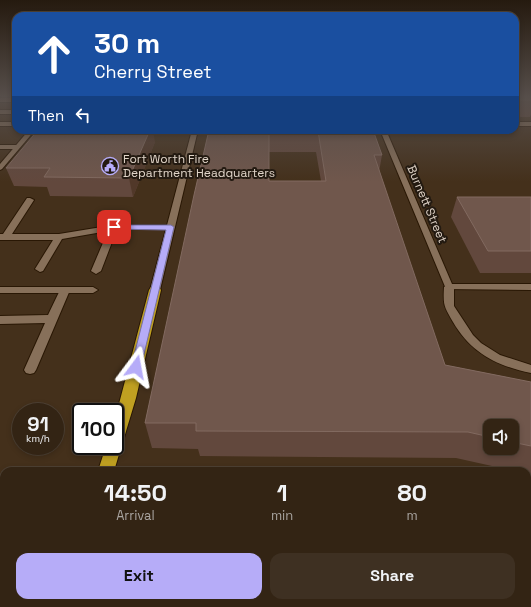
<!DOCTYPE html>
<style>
body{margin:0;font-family:"Space Grotesk",sans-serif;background:#3e3022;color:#f1f3f6;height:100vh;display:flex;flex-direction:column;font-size:15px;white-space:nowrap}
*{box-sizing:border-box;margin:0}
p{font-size:13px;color:#a9a4a0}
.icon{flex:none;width:22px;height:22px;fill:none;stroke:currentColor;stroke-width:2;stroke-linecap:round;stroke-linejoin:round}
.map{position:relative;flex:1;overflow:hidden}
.panel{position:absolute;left:0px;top:467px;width:531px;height:140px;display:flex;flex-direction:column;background:#332414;border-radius:12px 12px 0 0;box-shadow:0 2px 6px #0003,0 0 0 1px #4e4134}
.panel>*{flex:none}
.top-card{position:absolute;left:12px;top:12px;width:507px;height:122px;border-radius:12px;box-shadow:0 2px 6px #0003,0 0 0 1px #4e4134;background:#1a4fa0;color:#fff;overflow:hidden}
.fabs{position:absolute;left:483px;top:419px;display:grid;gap:8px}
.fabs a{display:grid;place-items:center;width:36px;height:36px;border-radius:8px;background:#332414;box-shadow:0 2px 6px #0003,0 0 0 1px #4e4134;font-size:20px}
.speed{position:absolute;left:12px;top:403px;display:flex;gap:8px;font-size:20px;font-weight:700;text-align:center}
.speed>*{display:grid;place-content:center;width:52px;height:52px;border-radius:50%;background:#332414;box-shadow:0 2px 6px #0003,0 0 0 1px #4e4134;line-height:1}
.speed small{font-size:10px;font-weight:400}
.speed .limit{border:2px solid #111;border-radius:6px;background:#fff;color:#111}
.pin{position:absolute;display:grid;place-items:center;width:34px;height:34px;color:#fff;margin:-17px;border-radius:8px;box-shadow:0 2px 6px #0006}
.me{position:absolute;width:44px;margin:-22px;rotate:13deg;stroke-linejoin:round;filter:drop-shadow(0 0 3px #0008)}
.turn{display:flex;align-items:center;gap:14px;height:84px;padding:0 16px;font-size:18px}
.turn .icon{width:52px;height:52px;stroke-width:2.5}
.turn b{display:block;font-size:28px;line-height:34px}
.then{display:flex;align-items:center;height:38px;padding:0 16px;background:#0003;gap:8px;font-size:15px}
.eta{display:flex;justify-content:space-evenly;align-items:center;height:68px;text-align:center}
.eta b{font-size:24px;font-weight:700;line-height:28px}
.cta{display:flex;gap:8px;margin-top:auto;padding:8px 16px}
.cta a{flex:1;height:46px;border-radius:12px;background:#b6acf8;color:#111;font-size:16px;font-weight:700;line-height:46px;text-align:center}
.cta a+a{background:#3e3022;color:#f1f3f6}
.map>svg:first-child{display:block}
.green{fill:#735054}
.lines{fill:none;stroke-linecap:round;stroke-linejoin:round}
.service-casing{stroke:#291704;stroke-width:2}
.minor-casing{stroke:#291704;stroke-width:2}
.tertiary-casing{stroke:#291704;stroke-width:2}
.secondary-casing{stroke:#291704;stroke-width:2}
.motorway-casing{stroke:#291704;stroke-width:2}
.service{fill:#87705a;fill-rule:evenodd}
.minor{fill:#87705a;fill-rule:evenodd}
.tertiary{fill:#87705a;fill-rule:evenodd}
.secondary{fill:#87705a;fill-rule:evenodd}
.motorway{fill:#c0a021;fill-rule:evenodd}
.wall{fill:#62483d;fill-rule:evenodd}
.shaded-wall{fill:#513829}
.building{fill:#70574c;stroke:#826a60;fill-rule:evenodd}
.route{fill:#b6acf8;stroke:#7670a1}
.labels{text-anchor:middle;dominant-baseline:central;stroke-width:4;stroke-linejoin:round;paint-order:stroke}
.far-poi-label{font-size:12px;fill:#e0d4c8;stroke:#231a11;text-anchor:start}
.far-street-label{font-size:12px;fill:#e0d4c8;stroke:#231a11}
</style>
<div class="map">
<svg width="531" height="607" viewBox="0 0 531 607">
<rect width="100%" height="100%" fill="#44301b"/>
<polygon class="green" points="527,552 531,553 531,607 0,607 0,580 4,579 4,603 527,603"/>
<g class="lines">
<g class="service-casing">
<g id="service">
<rect x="0" y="98" width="16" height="4"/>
<rect x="0" y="110" width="16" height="4"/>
<polygon points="0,145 17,145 20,147 17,149 0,149"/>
<polygon points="27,198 30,198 34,200 12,234 59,234 114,225 171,225 175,227 171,229 117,229 101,271 96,274 91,271 108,231 62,239 43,271 40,272 35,269 53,240 0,240 0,234 3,234"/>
<path d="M449 284 454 287V306L473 335 481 343 500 355 531 365V373C497 366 471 353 453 322 444 306 443 306 444 287Z"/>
<polygon points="65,287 70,290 36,370 34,373 30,374 26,373 24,370 45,323 0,324 0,316 48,315 60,290"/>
</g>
</g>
<g class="minor-casing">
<g id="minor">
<polygon points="380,130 386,130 452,284 531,284 531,290 446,289"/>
<polygon points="0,287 93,287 98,290 93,293 0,293"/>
</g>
</g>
<g class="tertiary-casing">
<g id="tertiary">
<rect x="0" y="122" width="16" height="4"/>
<rect x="515" y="122" width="16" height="4"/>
<polygon points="29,130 35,130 2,169 0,170 0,164"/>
<polygon points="192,130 198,130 160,290 155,293 150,290"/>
</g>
</g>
<g class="secondary-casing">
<g id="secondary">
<polygon points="527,524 531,525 531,541 527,540"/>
<polygon points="4,541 4,557 0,558 0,542"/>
</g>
</g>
<g class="motorway-casing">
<g id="motorway">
<polygon points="155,286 159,287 161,290 136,398 114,471 98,471 106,446 115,446 115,419 149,290 151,287"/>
<polygon points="48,603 68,603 66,607 46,607"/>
</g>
</g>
<use href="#service" class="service"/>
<use href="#minor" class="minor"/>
<use href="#tertiary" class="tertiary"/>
<use href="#secondary" class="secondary"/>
<use href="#motorway" class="motorway"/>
</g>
<g class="wall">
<polygon points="515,97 531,97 531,115 530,117 515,117"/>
<path d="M209 130H373L382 155 379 172 445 365 531 382V475L527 474V471H515L456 458 200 456 198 449 152 448 145 423ZM269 152H316L321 181H269ZM490 426H512V448H490Z"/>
<polygon points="155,142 133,197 50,196 47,187 14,186 6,168"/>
<polygon points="457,197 531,197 531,273 480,273 451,217"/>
</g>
<polygon class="shaded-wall" points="150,130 153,130 155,142 133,197 129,178"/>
<g class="building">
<rect x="515" y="97" width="16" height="3"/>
<polygon points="38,130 150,130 129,178 44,177 50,168 6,168"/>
<path d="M209 130H373L382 155H374L445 365 531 382V446L512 442V426H490V437L468 432 196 431V423H145L194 195ZM269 131H318L326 181H269Z"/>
<polygon points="457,197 531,197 531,251 488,251"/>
</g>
<linearGradient id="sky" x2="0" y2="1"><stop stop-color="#251a0f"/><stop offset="0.53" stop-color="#564e4a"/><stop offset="1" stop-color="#564e4a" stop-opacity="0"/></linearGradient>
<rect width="531" height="182" fill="url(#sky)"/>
<polygon class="route" points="114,225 171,225 174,227 141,367 140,370 133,370 131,367 166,230 111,229 111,226"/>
<defs>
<g id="civic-ring" transform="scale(0.9)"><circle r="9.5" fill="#231a11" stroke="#b6acf8" stroke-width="1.5"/><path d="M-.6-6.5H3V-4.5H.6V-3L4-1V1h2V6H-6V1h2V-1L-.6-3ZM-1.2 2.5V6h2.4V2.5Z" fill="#b6acf8"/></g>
</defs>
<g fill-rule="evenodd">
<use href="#civic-ring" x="110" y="166"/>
</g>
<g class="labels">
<g class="far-poi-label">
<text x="123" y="159">Fort Worth Fire<tspan x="123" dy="14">Department Headquarters</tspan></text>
</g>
<g class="far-street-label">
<text transform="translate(427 204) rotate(67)">Burnett Street</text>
</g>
</g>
</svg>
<div class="fabs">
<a><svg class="icon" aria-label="sound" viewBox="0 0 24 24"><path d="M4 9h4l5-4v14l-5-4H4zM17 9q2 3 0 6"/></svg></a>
</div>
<div class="speed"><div>91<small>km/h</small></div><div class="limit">100</div></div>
<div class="pin" style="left:114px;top:227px;background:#d93025"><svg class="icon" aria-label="arrive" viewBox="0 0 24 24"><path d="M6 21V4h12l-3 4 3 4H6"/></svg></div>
<svg class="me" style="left:136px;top:367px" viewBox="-20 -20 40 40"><path d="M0-17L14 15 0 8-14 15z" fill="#b6acf8" stroke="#fff" stroke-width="4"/></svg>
<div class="top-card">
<div class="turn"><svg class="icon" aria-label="ahead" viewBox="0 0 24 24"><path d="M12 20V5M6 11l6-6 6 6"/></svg><div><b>30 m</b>Cherry Street</div></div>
<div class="then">Then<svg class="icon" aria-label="left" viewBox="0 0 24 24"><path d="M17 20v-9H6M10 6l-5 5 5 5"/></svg></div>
</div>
<section class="panel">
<div class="eta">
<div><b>14:50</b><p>Arrival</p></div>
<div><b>1</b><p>min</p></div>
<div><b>80</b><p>m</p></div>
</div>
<div class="cta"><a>Exit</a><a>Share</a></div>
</section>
</div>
